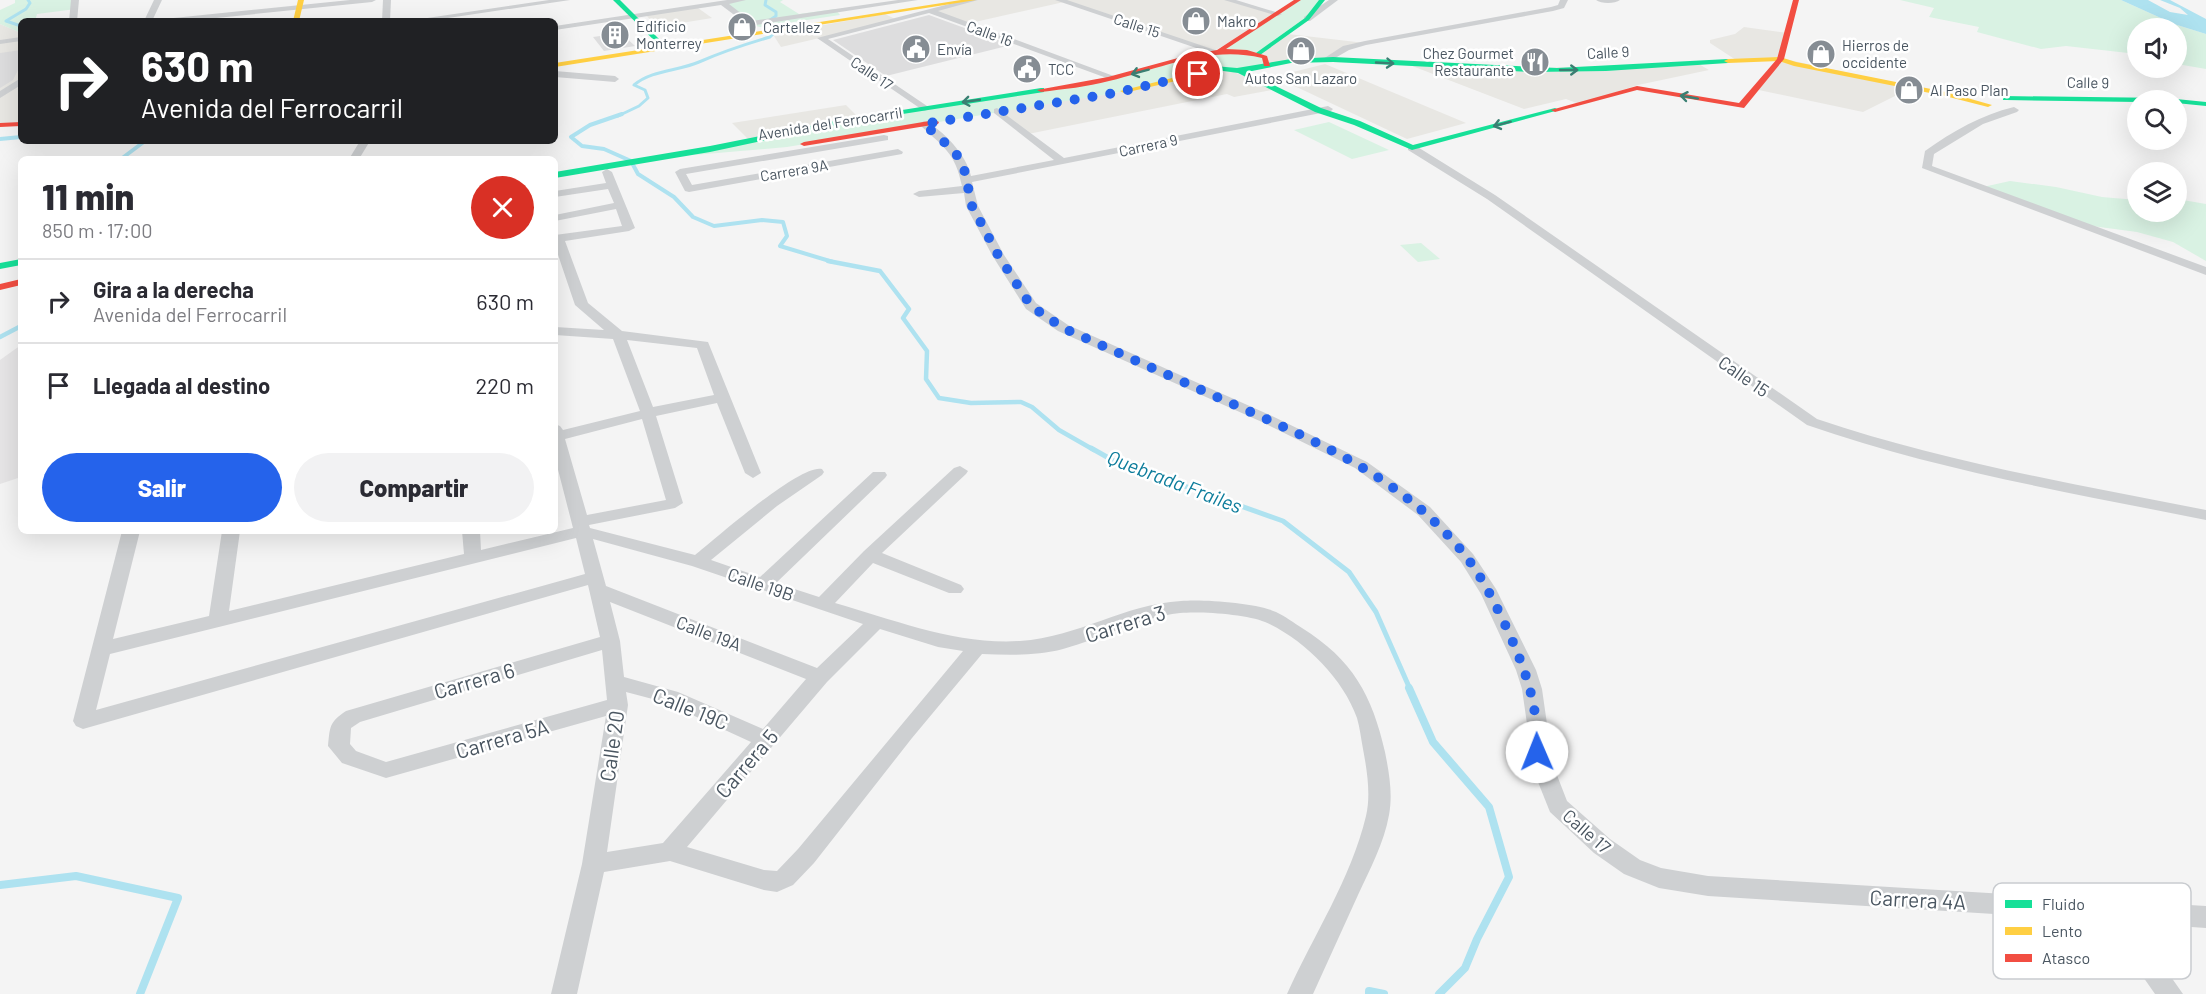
<!DOCTYPE html>
<html lang="es">
<meta charset="utf-8">
<style>
body{margin:0;font-family:Barlow,sans-serif;background:#f2f2f3;color:#2b2b33;height:100vh;display:flex;flex-direction:column;font-size:22px;white-space:nowrap}
*{box-sizing:border-box;margin:0}
p{font-size:20px;color:#7c7c81}
.icon{flex:none;width:33px;height:33px;fill:none;stroke:currentColor;stroke-width:2;stroke-linecap:round;stroke-linejoin:round}
.map{position:relative;flex:1;overflow:hidden}
.sheet{position:absolute;left:18px;top:156px;width:540px;height:378px;display:flex;flex-direction:column;background:#fff;border-radius:9px;box-shadow:0 6px 24px #0002}
.sheet>*{flex:none}
.top-card{position:absolute;left:18px;top:18px;width:540px;height:126px;border-radius:9px;box-shadow:0 6px 24px #0002;background:#202124;color:#fff;overflow:hidden}
.tools{position:absolute;left:2127px;top:18px;display:grid;gap:12px}
.tools a{display:grid;place-items:center;width:60px;height:60px;border-radius:50%;background:#fff;box-shadow:0 6px 24px #0002;font-size:30px}
.pin{position:absolute;display:grid;place-items:center;width:51px;height:51px;color:#fff;margin:-26px;border:3px solid #fff;border-radius:50%;box-shadow:0 2px 6px #0007}
.me{position:absolute;width:66px;margin:-33px;rotate:359deg;stroke-linejoin:round;filter:drop-shadow(0 0 4px #0008)}
.turn{display:flex;align-items:center;gap:21px;height:126px;padding:0 24px;font-size:27px}
.turn .icon{width:78px;height:78px;stroke-width:2.5}
.turn b{display:block;font-size:42px;line-height:51px}
.round{display:grid;place-items:center;flex:none;width:63px;height:63px;border-radius:32px;background:#f2f2f3}
.head{display:flex;align-items:center;justify-content:space-between;height:102px;padding:0 24px}
h1{font-size:36px;font-weight:800;line-height:45px}
.cta{display:flex;gap:12px;margin-top:auto;padding:12px 24px}
.cta a{flex:1;height:69px;border-radius:36px;background:#2563eb;color:#fff;font-size:24px;font-weight:800;line-height:69px;text-align:center}
.cta a+a{background:#f2f2f3;color:#2b2b33}
ul{padding:0;list-style:none}
li{display:flex;align-items:center;gap:18px;height:84px;padding:0 24px;border-top:2px solid #e1e1e2}
li div{flex:1}
li b{display:block;font-size:22px}
li em{font-style:normal}
.map>svg:first-child{display:block}
.commercial{fill:#e8e7e3}
.education{fill:#e6e5e6}
.green{fill:#d9f2e3}
.water{fill:#aee2f0}
.lines{fill:none;stroke-linecap:round;stroke-linejoin:round}
.stream-far4{stroke:#aee2f0;stroke-width:3}
.stream-far3{stroke:#aee2f0;stroke-width:4}
.stream-far2{stroke:#aee2f0;stroke-width:4.5}
.stream-far1{stroke:#aee2f0;stroke-width:5}
.stream{stroke:#aee2f0;stroke-width:8}
.building{fill:#ddddde}
.street{fill:#ced0d2;fill-rule:evenodd}
.fast{fill:#16e098;fill-rule:evenodd}
.slow{fill:#ffcf43;fill-rule:evenodd}
.jam{fill:#f24e42;fill-rule:evenodd}
.oneway{stroke:#3a7f72}
.route{stroke:#2563eb;stroke-width:10;stroke-dasharray:0 18}
.labels{text-anchor:middle;dominant-baseline:central;stroke-width:5;stroke-linejoin:round;paint-order:stroke}
.far-poi-label{font-size:15px;fill:#4a5661;stroke:#fff;text-anchor:start}
.far-street-label{font-size:15px;fill:#4a5661;stroke:#fff}
.street-label{font-size:18px;fill:#4a5661;stroke:#fff}
.water-label{font-size:20px;font-style:italic;fill:#0c7c9b;stroke:#fff}
.near-street-label{font-size:21px;fill:#4a5661;stroke:#fff}
.key{fill:#fff;stroke:#c9ccd0;stroke-width:1.5}
.key-label{font-size:16px;fill:#4a5661}
</style>
<div class="map">
<svg width="2206" height="994" viewBox="0 0 2206 994">
<rect width="100%" height="100%" fill="#f4f4f4"/>
<g class="commercial">
<polygon points="974,0 1228,0 1278,14 1214,51 1064,2 966,24 932,12"/>
<polygon points="698,8 712,18 657,27 646,15"/>
<polygon points="885,14 897,20 781,47 774,36 779,33"/>
<polygon points="0,24 21,33 21,124 0,125"/>
<polygon points="1744,27 1788,33 1780,58 1913,87 1863,112 1754,89 1779,59 1736,60 1710,43 1710,40 1735,34"/>
<polygon points="1288,34 1365,43 1327,59 1267,64 1258,54"/>
<polygon points="1697,63 1709,70 1638,85 1579,104 1566,99 1524,109 1407,64 1511,69"/>
<polygon points="1325,64 1466,123 1407,139 1286,82 1293,72"/>
<polygon points="1216,69 1231,71 1277,89 1234,97 1227,94 1028,134 997,111 1115,93"/>
<polygon points="846,105 860,119 749,140 732,123"/>
</g>
<polygon class="education" points="21,345 21,477 0,484 0,360"/>
<g class="green">
<polygon points="15,0 75,0 76,9 37,14 35,21 21,21 21,33 0,24 0,10 15,3"/>
<polygon points="742,0 783,0 780,2 799,14 835,9 840,15 760,27 749,24 724,4"/>
<polygon points="1298,0 1322,0 1307,19 1258,53 1267,64 1223,71 1115,93 787,147 694,155 773,134 1116,78 1220,50"/>
<polygon points="1900,0 2121,0 2174,24 2206,34 2206,69 2177,64 2176,28 2138,28 2137,54 2066,46 2041,49 1977,32 1979,27 1929,17 1934,8"/>
<polygon points="1329,122 1389,150 1352,159 1294,130"/>
<polygon points="2010,181 2056,187 2102,197 2137,200 2138,212 2176,212 2177,199 2206,204 2206,261 2173,242 2137,232 2092,226 1983,187"/>
<polygon points="1421,243 1440,259 1418,262 1400,245"/>
</g>
<polygon class="water" points="2121,0 2148,0 2170,12 2188,15 2180,8 2160,0 2170,0 2206,19 2206,34 2174,24"/>
<g class="lines">
<g class="stream-far4">
<polyline points="21,26 6,21 26,9 30,3 28,0"/>
<path d="M618 116 639 106 648 98 645 90 634 85C652 70 678 71 699 62 722 52 746 44 770 37L773 34 770 20 776 16V12L765 5 766 0"/>
</g>
<g class="stream-far3">
<polyline points="622,114 590,125 571,137 582,146 604,149 631,161 638,174 674,197 693,217 714,226 762,220 783,222 787,236 780,246 833,262"/>
<polyline points="0,139 21,137"/>
<polyline points="121,159 145,141"/>
</g>
<g class="stream-far2">
<polyline points="828,261 880,271 909,309 903,318 927,351 926,379 939,398 971,403 1021,402 1032,407 1059,430 1094,450"/>
<polyline points="0,337 21,326"/>
</g>
<polyline class="stream-far1" points="1091,448 1114,461 1283,521 1349,572 1376,612 1410,689"/>
<g class="stream">
<polyline points="1409,688 1433,742 1489,807 1509,877 1477,939 1465,968 1439,994"/>
<polyline points="0,885 76,876 178,898 140,994"/>
<polyline points="1369,994 1369,991 1384,994"/>
</g>
</g>
<g class="building">
<polygon points="929,15 1011,45 886,76 833,40"/>
<polygon points="621,33 635,46 604,51 593,37"/>
<polygon points="21,50 21,64 13,80 0,88 0,53"/>
</g>
<g class="lines">
<g class="street">
<polygon points="71,0 79,0 77,21 69,21"/>
<polygon points="154,0 162,0 152,21 144,21"/>
<polygon points="350,0 376,0 372,2 187,21 160,21 164,19"/>
<polygon points="383,0 391,0 390,21 382,21"/>
<polygon points="549,0 570,0 428,21 407,21"/>
<polygon points="727,0 746,0 729,4 751,21 898,0 918,0 749,26 721,5 555,30 555,26"/>
<polygon points="965,0 978,0 938,11 1119,78 1112,80 929,13 828,39 927,106 927,110 924,111 817,38"/>
<polygon points="1055,0 1067,0 1218,51 1211,53"/>
<polygon points="1224,0 1236,0 1282,14 1278,16"/>
<polygon points="1329,0 1338,0 1310,21 1304,21 1304,17"/>
<polygon points="1560,0 1568,0 1564,8 1553,11 1366,45 1349,50 1330,61 1323,59 1343,46 1365,41 1551,7 1558,5"/>
<path d="M1596 0H1620C1615 4 1601 4 1596 0Z"/>
<polygon points="21,37 21,41 0,44 0,40"/>
<polygon points="555,71 615,76 619,79 615,82 555,77"/>
<polygon points="21,78 21,85 0,98 0,91"/>
<path d="M1328 106 1333 109 1331 111 972 182 978 206 1004 255 1036 303 1068 325 1272 416 1367 462 1430 507 1473 554 1496 589 1536 670 1542 689 1548 731V752L1567 801 1610 839 1640 860 1661 868 1708 876 2206 906V928L2133 923 2183 994H2155L2104 921 1708 896 1659 888 1624 874 1594 853 1550 812 1526 752 1528 731 1522 689 1516 670 1481 594 1461 562 1418 515 1355 468 1262 422 1058 331 1026 309 992 255 966 206 964 193 919 197 913 194 919 191 962 186C955 153 945 148 921 126L919 124 924 121C943 129 967 156 971 176L1054 160 994 113V109L997 108 1064 158Z"/>
<path d="M2014 107 2019 110 2017 112 1983 124 1934 154 1932 166 2206 267V275L1922 168 1925 151C1953 131 1981 115 2014 107Z"/>
<polygon points="884,135 888,136 888,140 686,174 692,185 898,149 903,152 902,154 689,192 685,191 675,172 680,169"/>
<polygon points="360,141 370,141 359,159 349,159"/>
<path d="M1408 146H1416L1495 195 1817 419C1944 462 2075 484 2206 510V520C2072 493 1936 470 1807 425L1487 199 1408 150Z"/>
<path d="M607 169 612 172 635 228 629 231 565 241 588 303 622 331 708 342 761 473 753 478 745 473 717 403 656 416 683 503 675 508 589 525 590 528 695 555C715 539 801 463 822 469L824 472 822 475 777 506 711 560 760 577 873 472H885L887 475 885 478 776 583 819 597 864 551 954 468 960 466 968 471 966 474 882 553 961 585 964 589 961 593H949L873 563 835 603C895 620 956 645 1020 641 1079 637 1124 604 1181 601 1203 599 1257 603 1276 612 1285 616 1294 623 1302 628 1353 660 1372 695 1385 752 1389 772 1393 794 1389 815 1384 843 1370 869 1358 895 1343 928 1328 961 1313 994H1287C1313 936 1351 879 1366 816 1371 795 1367 770 1363 749 1361 739 1360 728 1357 718 1343 678 1303 639 1265 622 1247 614 1199 611 1180 613 1138 618 1103 638 1063 649 1037 656 1009 655 982 654L912 738 814 863 793 885 777 892 764 890 670 861 604 872 577 994H551L582 864 606 716 386 778 342 763 328 746C330 727 329 722 346 711L600 637 588 585 83 729 76 726 73 721 122 531H140L113 639 209 616 222 531H240L229 611 464 554 462 531H480L481 550 573 528 555 458V424L560 426 563 430 640 411 613 339 555 335V327L604 330 575 305 555 246V235L622 226 616 209 555 221V215L614 203 608 189 555 197V191L606 183 602 172ZM627 340 697 348 714 395 653 407ZM642 419 666 500 587 515 565 439ZM576 538 585 574 96 710 110 654ZM593 539 692 566 863 624 817 668 606 586ZM610 602 806 679 763 729 678 692 624 677 620 641ZM880 629 938 647 963 651 798 849 777 871 764 870 687 847 827 682ZM602 650 607 700 386 762 356 751 350 744 351 728 360 722ZM626 692 664 702 751 742 663 843 607 852 628 705Z"/>
</g>
<g class="fast">
<polygon points="613,0 620,0 667,47 667,49 663,49"/>
<polygon points="1319,0 1325,0 1309,20 1260,55 1256,55 1256,53 1305,18"/>
<polygon points="1204,52 1207,54 1203,60 1214,66 1237,68 1291,59 1333,57 1557,68 1728,59 1732,61 1728,63 1606,71 1532,72 1333,62 1291,63 1247,72 1321,108 1360,121 1413,145 1555,108 1559,110 1412,150 1354,125 1315,112 1238,73 1209,69 1195,61"/>
<polygon points="1041,88 1044,88 1044,92 845,123 710,152 555,178 555,172 710,146 845,119"/>
<polygon points="2003,96 2167,98 2171,100 2138,102 2006,100 2003,100"/>
<polygon points="2176,99 2206,102 2206,106 2176,103 2176,100 2173,100"/>
<polygon points="21,259 21,265 0,269 0,263"/>
</g>
<g class="slow">
<polygon points="298,0 304,0 299,21 293,21"/>
<polygon points="961,0 976,0 555,67 555,63"/>
<polygon points="1780,57 1796,62 1946,92 1992,105 1988,107 1945,96 1794,66 1779,61 1728,63 1724,61 1728,59"/>
<polygon points="1216,67 1220,69 1219,71 1124,93 1120,91"/>
</g>
<g class="jam">
<path d="M1294 0H1301L1226 49 1247 50 1267 56 1270 66H1264L1262 58C1209 45 1160 69 1109 81 1087 87 1064 89 1041 92L1037 90 1108 77 1189 55 1217 50Z"/>
<polygon points="1793,0 1799,0 1784,59 1744,108 1637,90 1555,112 1551,110 1637,86 1739,103 1777,59"/>
<polygon points="935,120 939,122 938,124 804,146 800,144 804,142"/>
<polygon points="21,122 21,126 0,127 0,123"/>
<polygon points="21,279 21,285 0,290 0,284"/>
</g>
</g>
<defs><path id="oneway-shaft" d="M-6 0H5M1.5-3L5.5 0L1.5 3" fill="none" stroke-width="1.6" stroke-linecap="round" stroke-linejoin="round" transform="scale(1.5)"/></defs>
<g class="oneway">
<use href="#oneway-shaft" transform="translate(1385 63) rotate(3)"/>
<use href="#oneway-shaft" transform="translate(1569 70)"/>
<use href="#oneway-shaft" transform="translate(1140 72) rotate(165)"/>
<use href="#oneway-shaft" transform="translate(1689 97) rotate(-170)"/>
<use href="#oneway-shaft" transform="translate(971 101) rotate(172)"/>
<use href="#oneway-shaft" transform="translate(1502 124) rotate(165)"/>
</g>
<g class="lines">
<path class="route" d="M1198 74 1115 93 924 124 954 151 963 164 972 206 998 255 1031 306 1063 328C1121 354 1179 380 1237 406 1316 441 1396 476 1454 542 1478 568 1493 599 1508 631 1526 671 1539 708 1537 752"/>
</g>
<defs>
<g id="shop-disc" transform="scale(1.5)"><circle r="9.5" fill="#868d94" stroke="#fff"/><path d="M-5-2.5h2.3a2.7 3.5 0 0 1 5.4 0H5L5.5 6h-11ZM-1.5-2.5h3a1.5 2.3 0 0 0-3 0Z" fill="#fff"/></g>
<g id="building-disc" transform="scale(1.5)"><circle r="9.5" fill="#868d94" stroke="#fff"/><path d="M-4-6H4V6H1V3H-1V6H-4ZM-2.5-4.3h1.7v1.8h-1.7ZM.8-4.3h1.7v1.8H.8ZM-2.5-1h1.7V.8h-1.7ZM.8-1h1.7V.8H.8Z" fill="#fff"/></g>
<g id="civic-disc" transform="scale(1.5)"><circle r="9.5" fill="#868d94" stroke="#fff"/><path d="M-.6-6.5H3V-4.5H.6V-3L4-1V1h2V6H-6V1h2V-1L-.6-3ZM-1.2 2.5V6h2.4V2.5Z" fill="#fff"/></g>
<g id="restaurant-disc" transform="scale(1.5)"><circle r="9.5" fill="#868d94" stroke="#fff"/><path d="M-5-6h1v4h1v-4h1v4h1v-4h1v5L-1.5 .5V6h-2V.5L-5-1ZM5-6V6H3V1.5H1.5Q1.5-4 5-6Z" fill="#fff"/></g>
</defs>
<g fill-rule="evenodd">
<use href="#shop-disc" x="1196" y="21"/>
<use href="#shop-disc" x="742" y="27"/>
<use href="#building-disc" x="615" y="35"/>
<use href="#civic-disc" x="916" y="49"/>
<use href="#shop-disc" x="1301" y="51"/>
<use href="#shop-disc" x="1821" y="54"/>
<use href="#restaurant-disc" x="1535" y="62"/>
<use href="#civic-disc" x="1027" y="69"/>
<use href="#shop-disc" x="1909" y="90"/>
</g>
<g class="labels">
<g class="far-poi-label">
<text x="1217" y="21">Makro</text>
<text x="636" y="26">Edificio<tspan x="636" dy="17">Monterrey</tspan></text>
<text x="763" y="27">Cartellez</text>
<text x="1842" y="45">Hierros de<tspan x="1842" dy="17">occidente</tspan></text>
<text x="937" y="49">Envía</text>
<text x="1514" y="53" text-anchor="end">Chez Gourmet<tspan x="1514" dy="17">Restaurante</tspan></text>
<text x="1048" y="69">TCC</text>
<text x="1301" y="78" text-anchor="middle">Autos San Lazaro</text>
<text x="1930" y="90">Al Paso Plan</text>
</g>
<g class="far-street-label">
<text transform="translate(1137 25) rotate(18)">Calle 15</text>
<text transform="translate(990 33) rotate(20)">Calle 16</text>
<text transform="translate(1608 52) rotate(-3)">Calle 9</text>
<text transform="translate(872 73) rotate(34)">Calle 17</text>
<text transform="translate(2088 82) rotate(1)">Calle 9</text>
<text transform="translate(830 123) rotate(-9)">Avenida del Ferrocarril</text>
<text transform="translate(1148 145) rotate(-12)">Carrera 9</text>
<text transform="translate(794 170) rotate(-10)">Carrera 9A</text>
</g>
<g class="street-label">
<text transform="translate(1744 376) rotate(35)">Calle 15</text>
<text transform="translate(761 584) rotate(19)">Calle 19B</text>
<text transform="translate(709 633) rotate(21)">Calle 19A</text>
<text transform="translate(1587 831) rotate(41)">Calle 17</text>
</g>
<g class="water-label">
<text transform="translate(1175 481) rotate(21)">Quebrada Frailes</text>
</g>
<g class="near-street-label">
<text transform="translate(1125 623) rotate(-17)">Carrera 3</text>
<text transform="translate(474 680) rotate(-16)">Carrera 6</text>
<text transform="translate(691 708) rotate(22)">Calle 19C</text>
<text transform="translate(502 738) rotate(-16)">Carrera 5A</text>
<text transform="translate(611 746) rotate(-82)">Calle 20</text>
<text transform="translate(746 763) rotate(-49)">Carrera 5</text>
<text transform="translate(1918 899) rotate(3)">Carrera 4A</text>
</g>
</g>
<rect x="1993" y="883" width="198" height="96" rx="9" class="key"/>
<rect x="2005" y="900" width="27" height="8" fill="#16e098"/>
<rect x="2005" y="927" width="27" height="8" fill="#ffcf43"/>
<rect x="2005" y="954" width="27" height="8" fill="#f24e42"/>
<g class="key-label">
<text x="2042" y="910">Fluido</text>
<text x="2042" y="937">Lento</text>
<text x="2042" y="964">Atasco</text>
</g>
</svg>
<div class="tools">
<a><svg class="icon" aria-label="sound" viewBox="0 0 24 24"><path d="M4 9h4l5-4v14l-5-4H4zM17 9q2 3 0 6"/></svg></a>
<a><svg class="icon" aria-label="search" viewBox="0 0 24 24"><circle cx="10" cy="10" r="6"/><path d="M15 15l6 6"/></svg></a>
<a><svg class="icon" aria-label="layers" viewBox="0 0 24 24"><path d="M12 4l9 5-9 5-9-5zM3 14l9 5 9-5"/></svg></a>
</div>
<div class="pin" style="left:1198px;top:74px;background:#d93025"><svg class="icon" aria-label="arrive" viewBox="0 0 24 24"><path d="M6 21V4h12l-3 4 3 4H6"/></svg></div>
<svg class="me" style="left:1537px;top:752px" viewBox="-20 -20 40 40"><circle r="19" fill="#fff"/><path d="M0-13L10 11 0 6-10 11z" fill="#2563eb"/></svg>
<div class="top-card">
<div class="turn"><svg class="icon" aria-label="right" viewBox="0 0 24 24"><path d="M7 20v-9h11M14 6l5 5-5 5"/></svg><div><b>630 m</b>Avenida del Ferrocarril</div></div>
</div>
<section class="sheet">
<div class="head"><div><h1>11 min</h1><p>850 m · 17:00</p></div><a class="round" style="background:#d93025;color:#fff"><svg class="icon" aria-label="close" viewBox="0 0 24 24"><path d="M6 6l12 12M18 6L6 18"/></svg></a></div>
<ul>
<li><svg class="icon" aria-label="right" viewBox="0 0 24 24"><path d="M7 20v-9h11M14 6l5 5-5 5"/></svg><div><b>Gira a la derecha</b><p>Avenida del Ferrocarril</p></div><em>630 m</em></li>
<li><svg class="icon" aria-label="arrive" viewBox="0 0 24 24"><path d="M6 21V4h12l-3 4 3 4H6"/></svg><div><b>Llegada al destino</b></div><em>220 m</em></li>
</ul>
<div class="cta"><a>Salir</a><a>Compartir</a></div>
</section>
</div>
